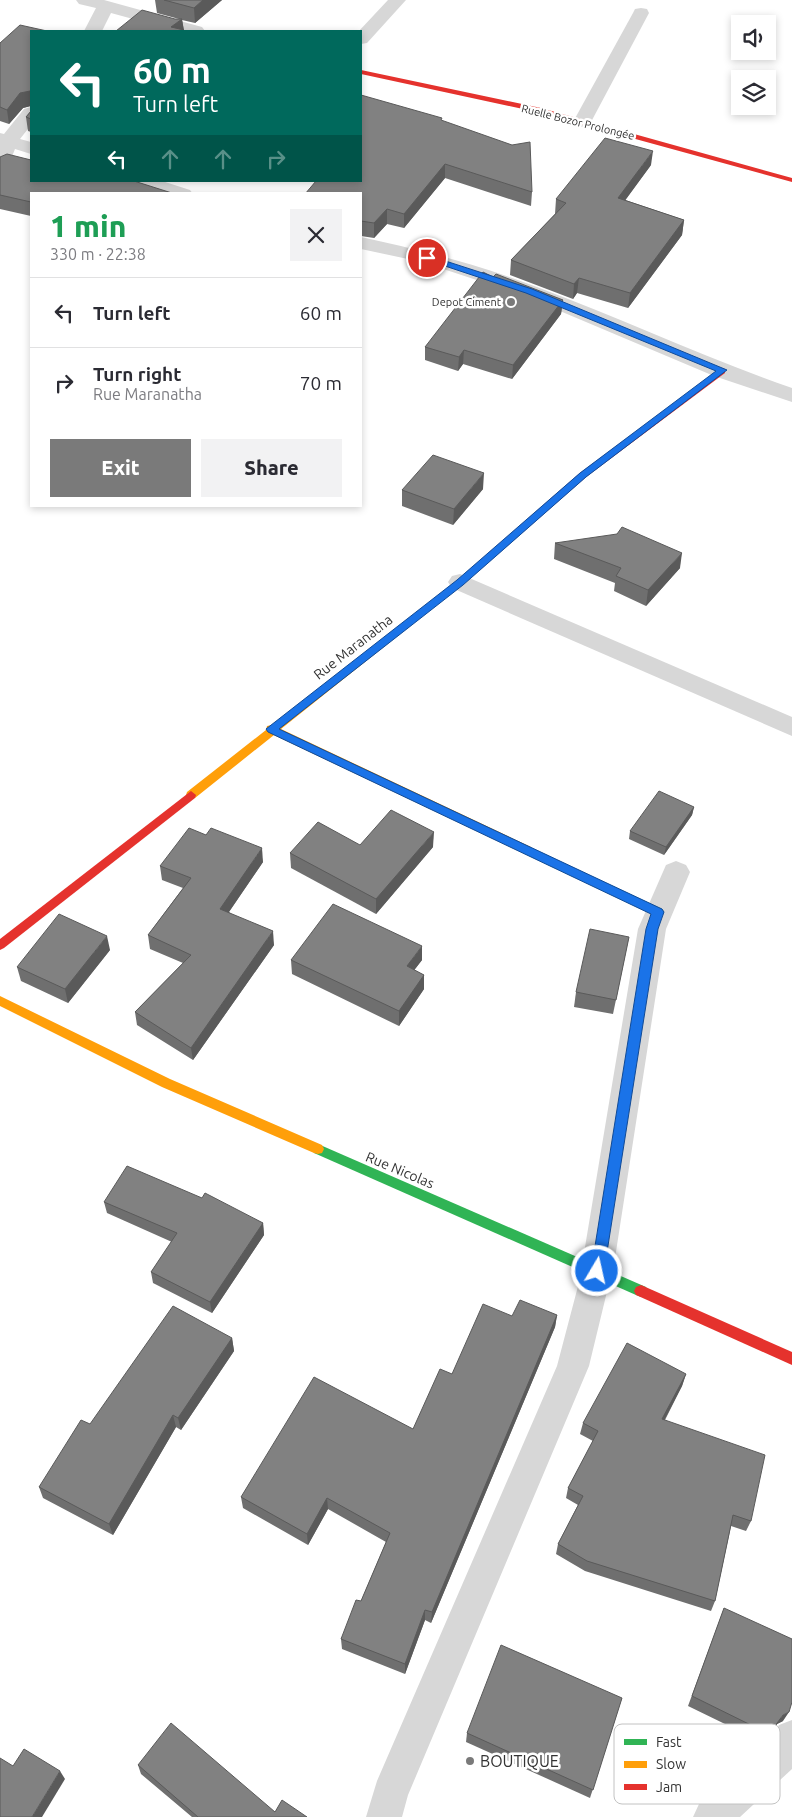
<!DOCTYPE html>
<meta charset="utf-8">
<style>
body{margin:0;font-family:Ubuntu,sans-serif;background:#f2f2f3;color:#2b2b33;height:100vh;display:flex;flex-direction:column;font-size:19px;white-space:nowrap}
*{box-sizing:border-box;margin:0}
p{font-size:16px;color:#7c7c81}
.icon{flex:none;width:28px;height:28px;fill:none;stroke:currentColor;stroke-width:2;stroke-linecap:round;stroke-linejoin:round}
.map{position:relative;flex:1;overflow:hidden}
.sheet{position:absolute;left:30px;top:192px;width:332px;height:315px;display:flex;flex-direction:column;background:#fff;border-radius:0px;box-shadow:0 2px 8px #0003}
.sheet>*{flex:none}
.hud{position:absolute;left:30px;top:30px;width:332px;height:152px;border-radius:0px;box-shadow:0 2px 8px #0003;background:#00695c;color:#fff;overflow:hidden}
.tools{position:absolute;left:731px;top:15px;display:grid;gap:10px}
.tools a{display:grid;place-items:center;width:45px;height:45px;border-radius:0px;background:#fff;box-shadow:0 2px 8px #0003;font-size:25px}
.pin{position:absolute;display:grid;place-items:center;width:42px;height:42px;color:#fff;margin:-21px;border:2px solid #fff;border-radius:50%;box-shadow:0 1px 5px #0007}
.me{position:absolute;width:55px;margin:-28px;rotate:9deg;stroke-linejoin:round;filter:drop-shadow(0 0 4px #0008)}
.turn{display:flex;align-items:center;gap:18px;height:105px;padding:0 20px;font-size:22px}
.turn .icon{width:65px;height:65px;stroke-width:2.5}
.turn b{display:block;font-size:35px;line-height:42px}
.lanes{display:flex;align-items:center;height:48px;padding:0 20px;background:#0003;justify-content:center;gap:25px;direction:ltr}
.lanes .off{opacity:.35}
.round{display:grid;place-items:center;flex:none;width:52px;height:52px;border-radius:0px;background:#f2f2f3}
.head{display:flex;align-items:center;justify-content:space-between;height:85px;padding:0 20px}
h1{font-size:30px;font-weight:800;line-height:38px;color:#1e9e55}
.action{display:flex;gap:10px;margin-top:auto;padding:10px 20px}
.action a{flex:1;height:58px;border-radius:0px;background:#7a7a7a;color:#fff;font-size:20px;font-weight:800;line-height:58px;text-align:center}
.action a+a{background:#f2f2f3;color:#2b2b33}
ul{padding:0;list-style:none}
li{display:flex;align-items:center;gap:15px;height:70px;padding:0 20px;border-top:1px solid #e1e1e2}
li div{flex:1}
li b{display:block;font-size:19px}
li em{font-style:normal}
.map>svg:first-child{display:block}
.lines{fill:none;stroke-linecap:round;stroke-linejoin:round}
.lane{fill:#d7d7d7;fill-rule:evenodd}
.street{fill:#d7d7d7;fill-rule:evenodd}
.fast{fill:#30b455;fill-rule:evenodd}
.slow{fill:#ff9f0a;fill-rule:evenodd}
.jam{fill:#e5322d;fill-rule:evenodd}
.wall{fill:#6f6f6f}
.shaded-wall{fill:#5a5a5a}
.building{fill:#818181;stroke:#5a5a5a}
.route{fill:#1a73e8;stroke:#114b97}
.poi-dot{fill:#7a7a7a;stroke:#fff;stroke-width:2}
.labels{text-anchor:middle;dominant-baseline:central;stroke-width:5;stroke-linejoin:round;paint-order:stroke}
.far-street-label{font-size:11px;fill:#333;stroke:#fff}
.far-poi-label{font-size:11px;fill:#333;stroke:#fff;text-anchor:end}
.street-label{font-size:14px;fill:#333;stroke:#fff}
.near-poi-label{font-size:16px;fill:#333;stroke:#fff;text-anchor:start}
.key{fill:#fff;stroke:#c2c2c2;stroke-width:1}
.key-label{font-size:14px;fill:#333}
</style>
<div class="map">
<svg width="792" height="1817" viewBox="0 0 792 1817">
<rect width="100%" height="100%" fill="#fff"/>
<g class="lines">
<g class="lane">
<polygon points="641,8 647,9 649,13 591,122 588,126 582,127 576,126 573,122 633,13 635,9"/>
<polygon points="597,1257 608,1261 612,1271 589,1366 408,1795 402,1817 366,1817 377,1781 557,1366 582,1271 586,1261"/>
</g>
<g class="street">
<polygon points="76,0 104,0 202,27 205,31 177,31 111,13 102,31 84,31 96,8 79,4"/>
<polygon points="388,0 406,0 367,43 361,44 361,31 359,31"/>
<polygon points="31,107 31,125 20,139 31,142 31,154 15,149 7,169 0,171 0,133 4,134 24,109"/>
<polygon points="133,181 162,181 190,190 193,194 162,194 135,185"/>
<path d="M361 237C421 250 480 265 537 287 623 319 705 358 792 388V402L714 376 522 295 422 262 361 249Z"/>
<polygon points="460,574 792,717 792,736 452,588 448,582 452,576"/>
<polygon points="676,861 686,865 690,872 666,929 613,1271 608,1281 597,1285 586,1281 581,1271 638,929 666,865"/>
<polygon points="792,1720 792,1769 740,1817 693,1817 699,1804 766,1743 779,1725"/>
</g>
<g class="fast">
<polygon points="527,846 662,909 664,912 662,915 654,915 523,853 522,850 523,847"/>
<polygon points="318,1144 646,1287 648,1291 646,1295 641,1297 636,1295 314,1153 312,1149 314,1145"/>
</g>
<g class="slow">
<polygon points="472,569 475,570 477,572 475,574 281,729 531,847 532,850 531,853 523,853 274,735 195,798 187,798 186,795 187,792 266,730 267,726 272,725"/>
<polygon points="0,996 170,1079 322,1145 324,1149 322,1153 318,1154 314,1153 162,1087 0,1006"/>
</g>
<g class="jam">
<polygon points="361,70 541,108 792,178 792,182 537,112 361,74"/>
<polygon points="722,368 725,369 725,373 586,477 475,574 469,574 467,572 469,570 580,473"/>
<polygon points="191,791 196,795 195,798 4,948 0,950 0,939"/>
<polygon points="641,1285 792,1352 792,1365 636,1295 634,1291 636,1287"/>
</g>
</g>
<g class="wall">
<polygon points="155,0 222,0 195,23 182,20 184,31 116,31 175,19 179,19 157,13"/>
<polygon points="31,31 31,132 28,131 26,117 31,111 30,106 23,108 9,124 0,121 0,43"/>
<polygon points="442,121 532,192 531,206 445,178 404,228 387,224 374,238 361,236 361,194"/>
<polygon points="0,157 31,194 31,216 0,209"/>
<polygon points="651,165 625,200 684,220 682,235 628,308 577,293 573,299 510,275 511,260 555,214 556,199"/>
<polygon points="493,277 563,300 561,314 512,379 463,364 458,371 425,360 425,347"/>
<polygon points="483,489 453,525 402,506 402,490"/>
<polygon points="555,543 680,568 646,606 614,591 615,583 554,559"/>
<polygon points="694,807 692,815 664,855 629,839 630,831"/>
<polygon points="433,847 376,914 291,868 290,853"/>
<polygon points="263,862 229,912 274,945 193,1060 137,1025 135,1012 183,963 150,949 148,935 183,888 162,880 160,866"/>
<polygon points="629,937 613,1014 574,1007 576,992"/>
<polygon points="110,950 68,1003 21,981 17,967"/>
<polygon points="291,960 422,960 414,970 424,975 424,989 399,1026 292,974"/>
<polygon points="202,1198 263,1223 264,1235 212,1313 153,1283 151,1272 172,1242 107,1213 104,1202"/>
<polygon points="557,1315 555,1327 431,1623 425,1620 405,1674 342,1649 341,1639 361,1601 386,1542 328,1509 308,1545 243,1508 241,1497 413,1429 452,1374 512,1316"/>
<polygon points="232,1338 234,1351 181,1430 176,1427 113,1535 43,1498 39,1487 90,1424"/>
<polygon points="686,1374 682,1386 665,1420 751,1521 746,1531 731,1526 715,1601 711,1611 585,1571 556,1554 558,1544 578,1505 566,1498 568,1488 593,1441 580,1434 583,1423"/>
<polygon points="724,1608 783,1721 777,1724 764,1743 688,1706"/>
<polygon points="622,1698 590,1798 466,1742 467,1733"/>
<polygon points="138,1765 275,1812 307,1817 192,1817 141,1774"/>
</g>
<g class="shaded-wall">
<polygon points="203,0 222,0 195,23 194,8"/>
<polygon points="182,19 184,31 171,31 171,27"/>
<polygon points="30,91 31,106 23,108 9,124 7,110 20,93"/>
<polygon points="653,151 651,165 616,213 618,198"/>
<polygon points="445,164 445,178 404,228 404,214"/>
<polygon points="387,209 387,224 374,238 374,223"/>
<polygon points="684,220 682,235 628,308 630,293"/>
<polygon points="579,278 577,293 573,299 574,284"/>
<polygon points="563,300 561,314 512,379 513,365"/>
<polygon points="464,350 463,364 458,371 459,357"/>
<polygon points="484,473 483,489 453,525 454,509"/>
<polygon points="682,553 680,568 646,606 648,590"/>
<polygon points="694,807 692,815 664,855 666,847"/>
<polygon points="434,832 433,847 376,914 376,899"/>
<polygon points="262,848 263,862 222,922 220,909"/>
<polygon points="273,931 274,945 193,1060 191,1048"/>
<polygon points="107,936 110,950 68,1003 65,989"/>
<polygon points="422,946 422,960 406,981 407,966"/>
<polygon points="424,975 424,989 399,1026 399,1011"/>
<polygon points="263,1223 264,1235 212,1313 210,1302"/>
<polygon points="557,1315 555,1327 431,1623 432,1612"/>
<polygon points="232,1338 234,1351 181,1430 178,1418"/>
<polygon points="686,1374 682,1386 659,1430 662,1419"/>
<polygon points="173,1415 176,1427 113,1535 109,1524"/>
<polygon points="327,1498 328,1509 308,1545 307,1534"/>
<polygon points="425,1610 425,1620 405,1674 405,1664"/>
<polygon points="789,1712 783,1721 777,1724 764,1743 769,1734 783,1715"/>
<polygon points="60,1771 65,1779 42,1817 32,1817"/>
</g>
<g class="building">
<polygon points="164,0 203,0 194,8"/>
<polygon points="142,10 175,19 182,19 171,27 184,30 182,31 116,31"/>
<polygon points="20,25 47,31 31,31 31,119 26,117 31,111 30,91 20,93 7,110 0,107 0,43"/>
<polygon points="361,95 442,118 441,120 512,145 530,142 532,192 445,164 404,214 387,209 374,223 361,221 361,194 305,194 316,181 361,181"/>
<polygon points="605,138 653,151 618,198 684,220 630,293 579,278 574,284 511,260 566,203 556,199"/>
<polygon points="7,154 31,160 31,181 134,181 175,194 31,194 31,202 0,195 0,157"/>
<polygon points="483,272 493,277 496,274 563,300 513,365 464,350 459,357 425,347"/>
<polygon points="433,455 484,473 454,509 402,490"/>
<polygon points="622,527 682,553 648,590 616,576 621,568 555,543 617,534"/>
<polygon points="659,791 694,807 666,847 630,831"/>
<polygon points="391,810 434,832 376,899 290,853 318,822 360,845"/>
<polygon points="189,828 206,835 211,828 262,848 220,909 273,931 191,1048 135,1012 191,955 148,935 191,878 160,866"/>
<polygon points="333,904 422,946 407,966 424,975 399,1011 291,960"/>
<polygon points="59,914 107,936 65,989 17,967"/>
<polygon points="590,929 629,937 616,1000 576,992"/>
<polygon points="127,1166 202,1198 205,1193 263,1223 210,1302 151,1272 177,1233 104,1202"/>
<polygon points="520,1300 557,1315 432,1612 425,1610 405,1664 341,1639 356,1600 361,1601 390,1533 327,1498 307,1534 241,1497 314,1377 413,1429 440,1369 452,1374 483,1304 512,1316"/>
<polygon points="173,1306 232,1338 178,1418 173,1415 109,1524 39,1487 81,1420 90,1424"/>
<polygon points="627,1343 686,1374 662,1419 765,1455 751,1521 733,1515 715,1601 587,1561 558,1544 583,1496 568,1488 598,1431 583,1423"/>
<polygon points="724,1608 792,1639 792,1702 789,1712 783,1715 769,1734 692,1696"/>
<polygon points="501,1645 622,1698 593,1790 467,1733"/>
<polygon points="171,1723 275,1812 282,1800 307,1817 198,1817 138,1765"/>
<polygon points="24,1749 60,1771 32,1817 0,1817 0,1758 13,1766"/>
</g>
<polygon class="route" points="424,256 430,256 532,289 727,370 586,477 463,585 279,729 662,909 664,912 658,929 604,1271 602,1276 597,1277 593,1276 591,1271 646,929 651,914 268,732 266,729 457,580 580,473 716,371 526,293 424,259"/>
<g class="poi-dot">
<circle cx="511" cy="302" r="5"/>
<circle cx="470" cy="1761" r="5"/>
</g>
<g class="labels">
<g class="far-street-label">
<text transform="translate(578 122) rotate(14)">Ruelle Bozor Prolongée</text>
</g>
<g class="far-poi-label">
<text x="501" y="302">Depot Ciment</text>
</g>
<g class="street-label">
<text transform="translate(353 647) rotate(-38)">Rue Maranatha</text>
<text transform="translate(400 1170) rotate(23)">Rue Nicolas</text>
</g>
<g class="near-poi-label">
<text x="480" y="1761">BOUTIQUE</text>
</g>
</g>
<rect x="614" y="1724" width="166" height="80" rx="8" class="key"/>
<rect x="624" y="1739" width="23" height="6" fill="#30b455"/>
<rect x="624" y="1761" width="23" height="7" fill="#ff9f0a"/>
<rect x="624" y="1784" width="23" height="6" fill="#e5322d"/>
<g class="key-label">
<text x="656" y="1747">Fast</text>
<text x="656" y="1769">Slow</text>
<text x="656" y="1792">Jam</text>
</g>
</svg>
<div class="tools">
<a><svg class="icon" aria-label="sound" viewBox="0 0 24 24"><path d="M4 9h4l5-4v14l-5-4H4zM17 9q2 3 0 6"/></svg></a>
<a><svg class="icon" aria-label="layers" viewBox="0 0 24 24"><path d="M12 4l9 5-9 5-9-5zM3 14l9 5 9-5"/></svg></a>
</div>
<div class="pin" style="left:427px;top:258px;background:#d93025"><svg class="icon" aria-label="arrive" viewBox="0 0 24 24"><path d="M6 21V4h12l-3 4 3 4H6"/></svg></div>
<svg class="me" style="left:597px;top:1271px" viewBox="-20 -20 40 40"><circle r="17" fill="#1a73e8" stroke="#fff" stroke-width="3"/><path d="M0-11L8 9 0 5-8 9z" fill="#fff"/></svg>
<div class="hud">
<div class="turn"><svg class="icon" aria-label="left" viewBox="0 0 24 24"><path d="M17 20v-9H6M10 6l-5 5 5 5"/></svg><div><b>60 m</b>Turn left</div></div>
<div class="lanes"><svg class="icon" aria-label="left" viewBox="0 0 24 24"><path d="M17 20v-9H6M10 6l-5 5 5 5"/></svg><svg class="icon off" aria-label="ahead" viewBox="0 0 24 24"><path d="M12 20V5M6 11l6-6 6 6"/></svg><svg class="icon off" aria-label="ahead" viewBox="0 0 24 24"><path d="M12 20V5M6 11l6-6 6 6"/></svg><svg class="icon off" aria-label="right" viewBox="0 0 24 24"><path d="M7 20v-9h11M14 6l5 5-5 5"/></svg></div>
</div>
<section class="sheet">
<div class="head"><div><h1>1 min</h1><p>330 m · 22:38</p></div><a class="round"><svg class="icon" aria-label="close" viewBox="0 0 24 24"><path d="M6 6l12 12M18 6L6 18"/></svg></a></div>
<ul>
<li><svg class="icon" aria-label="left" viewBox="0 0 24 24"><path d="M17 20v-9H6M10 6l-5 5 5 5"/></svg><div><b>Turn left</b></div><em>60 m</em></li>
<li><svg class="icon" aria-label="right" viewBox="0 0 24 24"><path d="M7 20v-9h11M14 6l5 5-5 5"/></svg><div><b>Turn right</b><p>Rue Maranatha</p></div><em>70 m</em></li>
</ul>
<div class="action"><a>Exit</a><a>Share</a></div>
</section>
</div>
